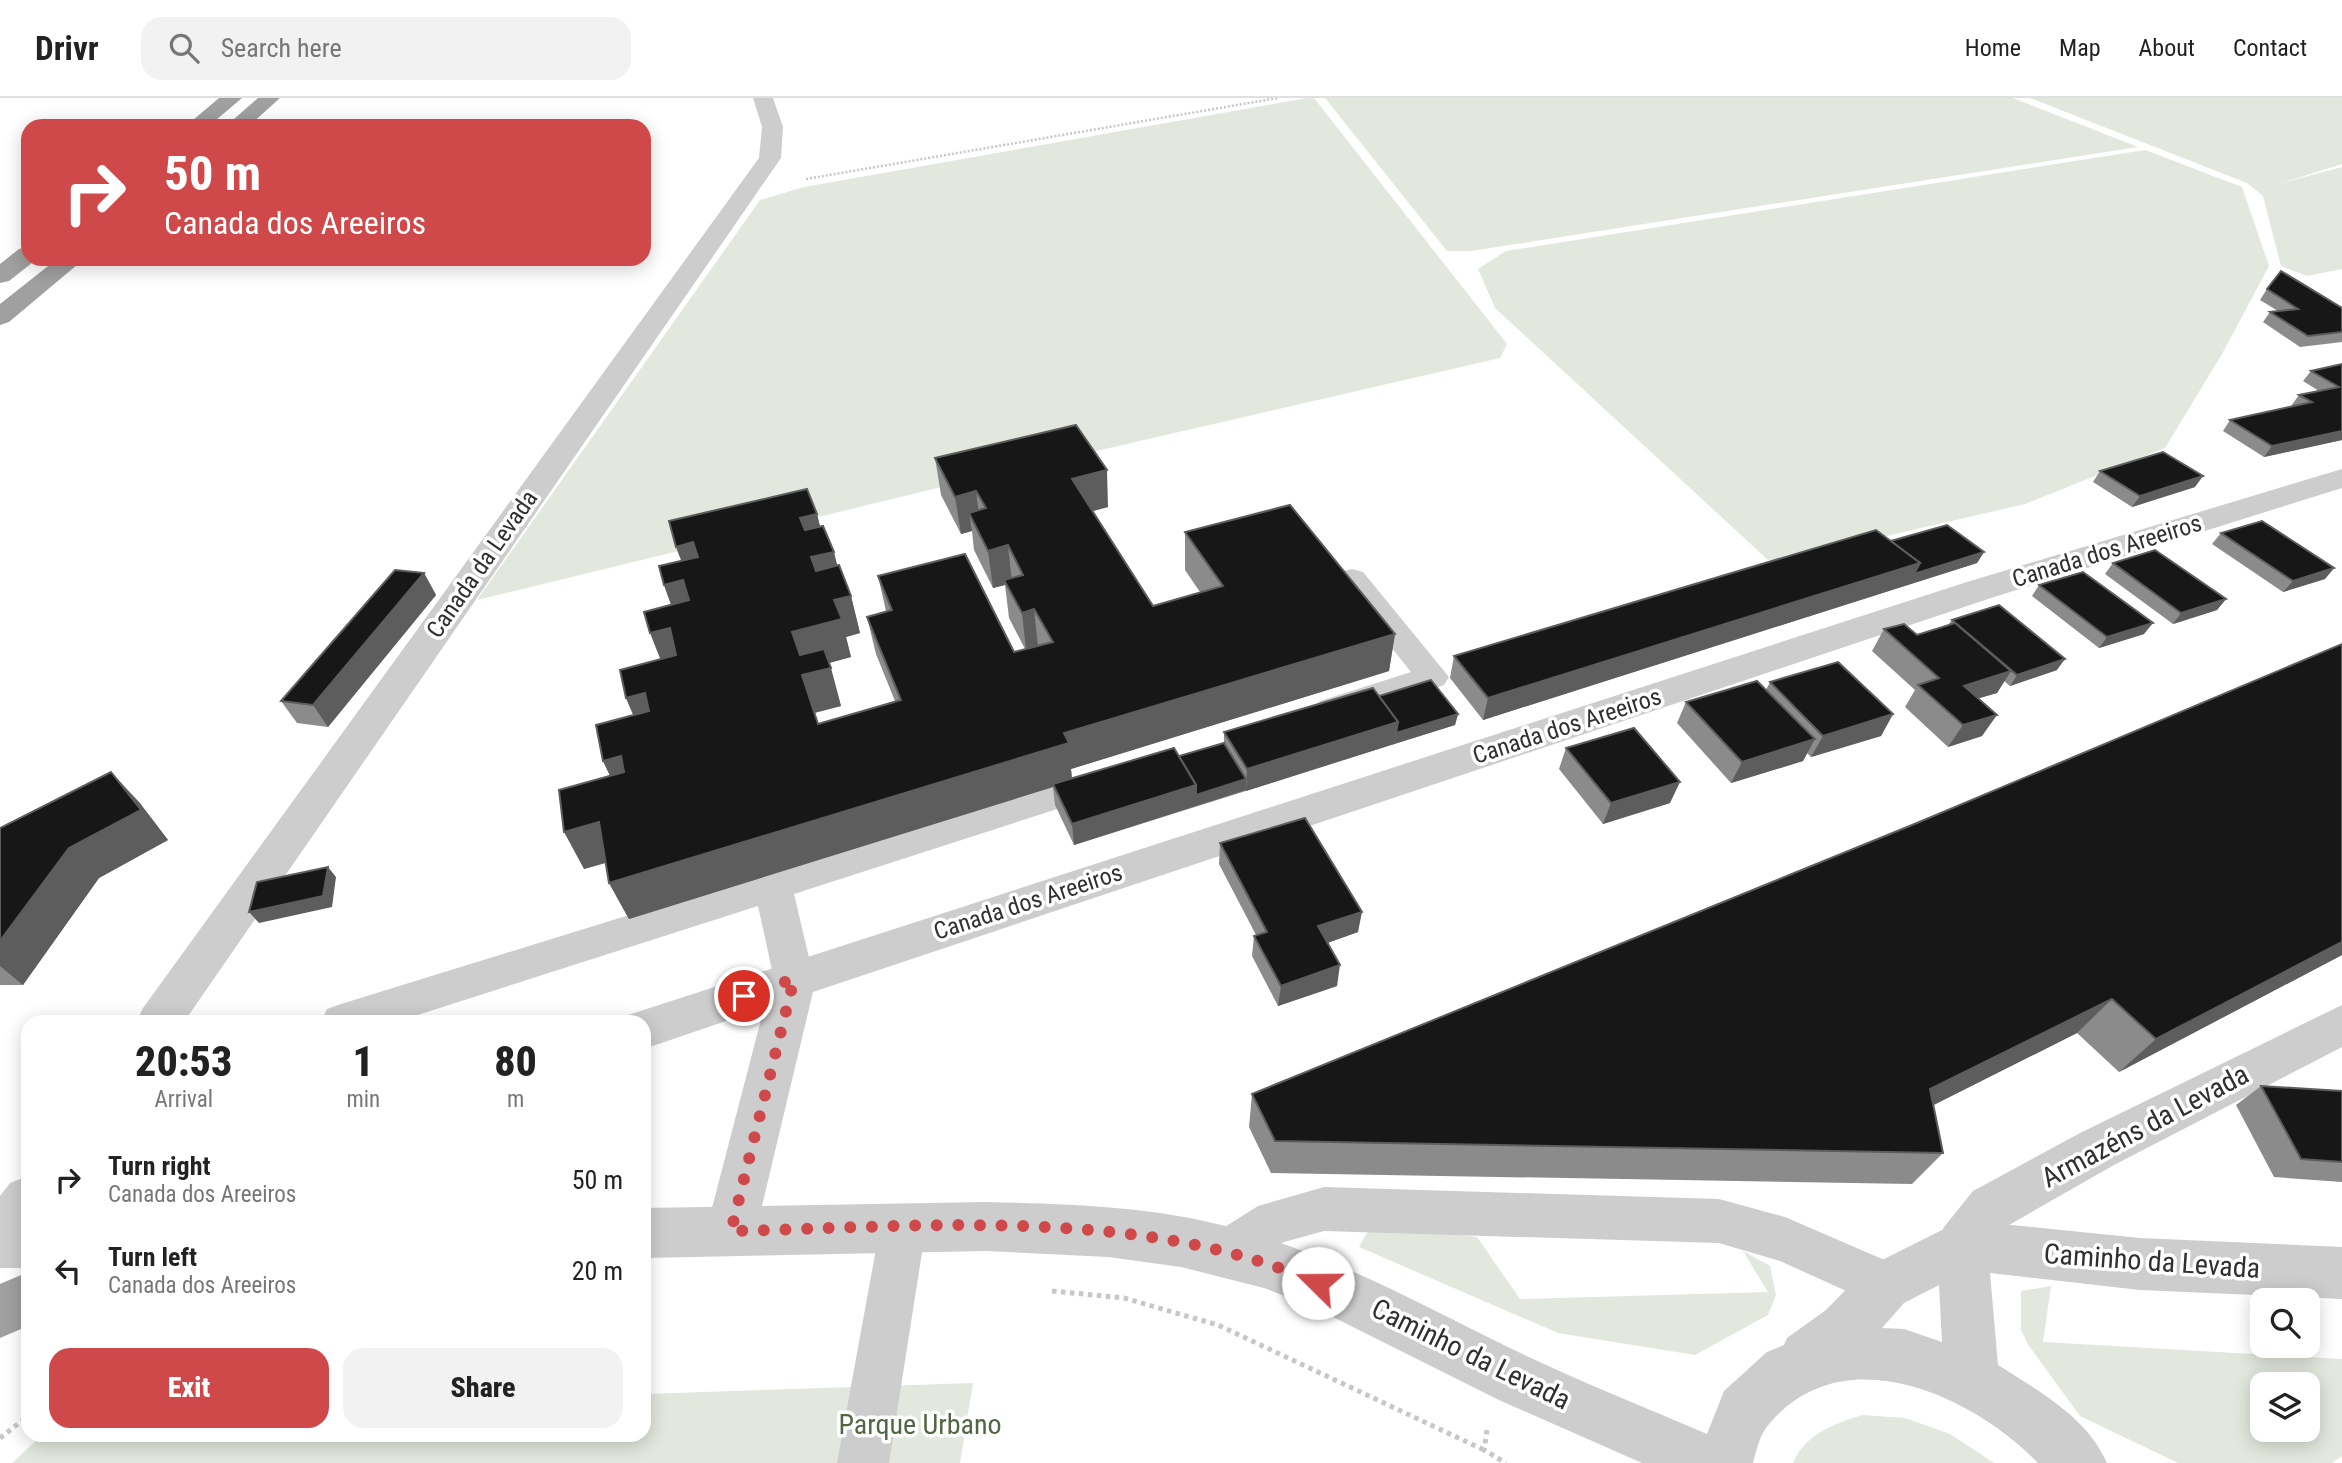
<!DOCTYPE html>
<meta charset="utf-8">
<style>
body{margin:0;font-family:"Roboto Condensed",sans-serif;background:#f2f2f2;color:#222;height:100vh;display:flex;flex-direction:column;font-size:26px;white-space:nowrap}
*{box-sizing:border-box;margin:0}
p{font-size:23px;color:#767676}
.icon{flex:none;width:38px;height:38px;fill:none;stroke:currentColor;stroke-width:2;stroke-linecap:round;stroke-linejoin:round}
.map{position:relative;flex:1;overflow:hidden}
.drawer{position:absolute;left:21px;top:917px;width:630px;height:427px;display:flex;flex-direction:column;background:#fff;border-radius:21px;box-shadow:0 4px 18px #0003}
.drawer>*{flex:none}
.top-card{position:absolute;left:21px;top:21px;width:630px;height:147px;border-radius:21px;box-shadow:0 4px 18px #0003;background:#cf494b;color:#fff;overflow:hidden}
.buttons{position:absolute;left:2250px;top:1190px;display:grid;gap:14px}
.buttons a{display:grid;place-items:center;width:70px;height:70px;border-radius:14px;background:#fff;box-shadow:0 4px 18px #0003;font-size:35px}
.pin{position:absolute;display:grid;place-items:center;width:60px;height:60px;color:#fff;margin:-30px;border:4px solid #fff;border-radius:50%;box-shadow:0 2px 7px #0007}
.me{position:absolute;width:77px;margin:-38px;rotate:292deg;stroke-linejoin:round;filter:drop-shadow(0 0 5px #0008)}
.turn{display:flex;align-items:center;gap:24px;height:147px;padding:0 28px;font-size:32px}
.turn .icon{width:91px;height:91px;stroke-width:2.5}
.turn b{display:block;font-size:49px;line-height:60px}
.eta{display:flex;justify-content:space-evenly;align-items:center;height:119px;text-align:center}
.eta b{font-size:42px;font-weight:800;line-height:49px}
.button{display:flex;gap:14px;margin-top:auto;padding:14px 28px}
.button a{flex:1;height:80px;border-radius:21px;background:#cf494b;color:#fff;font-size:28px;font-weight:800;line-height:80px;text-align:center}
.button a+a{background:#f2f2f2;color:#222}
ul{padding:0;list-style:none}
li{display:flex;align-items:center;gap:21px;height:91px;padding:0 28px}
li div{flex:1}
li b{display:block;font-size:26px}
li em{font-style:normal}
header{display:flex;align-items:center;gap:42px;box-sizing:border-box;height:98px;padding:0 35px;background:#fff;border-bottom:2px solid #e0e0e0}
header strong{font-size:33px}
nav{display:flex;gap:38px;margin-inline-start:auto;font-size:24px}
.search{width:490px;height:63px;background:#f2f2f2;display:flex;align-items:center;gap:18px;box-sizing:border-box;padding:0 24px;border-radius:21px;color:#767676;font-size:26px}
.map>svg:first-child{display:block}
.green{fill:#e2e8dd;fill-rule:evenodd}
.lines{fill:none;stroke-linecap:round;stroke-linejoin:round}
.path-far1{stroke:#c7c7c7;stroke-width:2.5;stroke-dasharray:2 2;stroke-linecap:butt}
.path{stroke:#c7c7c7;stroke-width:5;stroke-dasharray:4.5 4.5;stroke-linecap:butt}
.service{fill:#cdcdcd;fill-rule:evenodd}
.minor{fill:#cdcdcd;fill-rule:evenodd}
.tertiary{fill:#cdcdcd;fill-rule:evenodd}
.trunk{fill:#a0a0a0;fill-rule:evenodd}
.wall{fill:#8b8b8b}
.shaded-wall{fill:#5d5d5d}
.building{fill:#171717;stroke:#5d5d5d;stroke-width:2}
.route{stroke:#cf494b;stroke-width:12;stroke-dasharray:0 21.6}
.labels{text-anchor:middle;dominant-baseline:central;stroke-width:7;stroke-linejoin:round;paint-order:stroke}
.street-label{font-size:24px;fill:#303030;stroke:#fff}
.near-street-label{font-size:28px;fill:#303030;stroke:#fff}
.near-park-label{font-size:28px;fill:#516643;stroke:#fff}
</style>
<header>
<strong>Drivr</strong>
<div class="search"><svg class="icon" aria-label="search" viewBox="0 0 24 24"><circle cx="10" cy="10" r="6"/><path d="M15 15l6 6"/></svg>Search here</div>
<nav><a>Home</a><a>Map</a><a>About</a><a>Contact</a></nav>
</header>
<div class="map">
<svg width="2342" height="1365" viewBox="0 0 2342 1365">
<rect width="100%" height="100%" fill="#fff"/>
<g class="green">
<polygon points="1307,0 1314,0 1507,246 1500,260 966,383 477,502 760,102 804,89"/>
<polygon points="1325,0 2013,0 2138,49 1471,153 1447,153"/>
<polygon points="2030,0 2342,0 2342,66 2279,86 2342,69 2342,171 2307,178 2281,168 2263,98 2247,85"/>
<polygon points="2145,52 2242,89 2269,168 2222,256 2165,350 2025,406 1791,460 1768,462 1495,210 1478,171 1506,153"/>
<polygon points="1372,1126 1477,1139 1520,1201 1768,1194 1743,1153 1770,1168 1776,1197 1768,1217 1695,1257 1558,1235 1359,1149"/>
<path d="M2051 1188 2043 1244 2342 1261V1358L2332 1365H2178L2080 1318 2029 1248 2021 1232V1193ZM2308 1286V1332H2263V1286Z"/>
<polygon points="973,1285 960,1365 12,1365 42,1337 644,1337 644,1296"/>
<path d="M1862 1317 1905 1320 1950 1336 1994 1365H1793C1805 1336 1834 1326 1862 1317Z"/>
</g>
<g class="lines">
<polyline class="path-far1" points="806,81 1278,0"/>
<g class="path">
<polyline points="1052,1193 1124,1200 1218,1227 1484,1352"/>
<polyline points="1487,1332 1484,1352 1506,1365"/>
<polyline points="0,1340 28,1318"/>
</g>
<g class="service">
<polygon points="1352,471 1363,474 1449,579 1444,587 1332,623 1320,619 1315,611 1320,603 1411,574 1337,481 1341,474"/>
<polygon points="1098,672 1110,676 1116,685 1110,694 794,796 814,881 808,893 794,898 780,893 774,881 758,808 396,924 321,924 327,911 341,906"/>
<polygon points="1324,1089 1719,1101 1785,1119 1903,1170 1910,1187 1903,1204 1886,1211 1780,1163 1719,1145 1324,1133 1284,1144 1244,1169 1228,1176 1212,1169 1205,1153 1212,1137 1258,1108"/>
<polygon points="903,1107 919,1113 926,1129 889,1365 837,1365 880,1129 887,1113"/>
</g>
<g class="minor">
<polygon points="753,0 773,0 783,29 781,60 184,924 136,924 143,910 759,60 762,29"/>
<polygon points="2342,371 2342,390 1991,500 813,894 756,1133 749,1151 731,1158 713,1151 706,1133 764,910 644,951 644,924 625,924 628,917 1967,484"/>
<polygon points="2342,907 2342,949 2114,1067 2009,1127 1980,1165 1962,1172 1944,1165 1936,1147 1944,1129 1973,1093 2080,1035"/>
<polygon points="28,1078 28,1143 18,1157 0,1164 0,1098 10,1085"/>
</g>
<g class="tertiary">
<path d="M986 1104C1067 1106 1150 1108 1229 1129 1329 1155 1420 1206 1512 1251 1576 1282 1642 1308 1707 1336L1724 1293 1767 1254 1784 1247 1787 1240 1826 1212 1868 1169 1962 1122 2140 1140 2342 1149V1201L2140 1192 1990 1175 1998 1267C2039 1293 2087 1319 2107 1365H2038C1971 1296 1839 1236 1766 1330 1759 1339 1756 1354 1753 1365H1642L1501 1303 1313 1209 1264 1190 1181 1169 1108 1159 986 1153 644 1160V1110ZM1939 1187 1942 1244 1904 1231 1882 1230 1904 1205Z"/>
<rect x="0" y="1120" width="28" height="50"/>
</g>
<g class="trunk">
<polygon points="219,0 242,0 209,28 186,28"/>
<polygon points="258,0 280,0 249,28 226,28"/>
<polygon points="28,149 28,161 37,161 9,183 0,185 0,166 19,151"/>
<polygon points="57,161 84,161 9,224 0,227 0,206"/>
<polygon points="28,1174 28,1228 0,1240 0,1186"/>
</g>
</g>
<g class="wall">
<polygon points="2267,191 2342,210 2342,244 2300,249 2263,224 2270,214 2278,213 2260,202"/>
<polygon points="2342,266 2342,342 2264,359 2223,333 2230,322 2293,308 2291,308 2299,297 2319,293 2303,283 2311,273"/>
<polygon points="935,360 1108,409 1093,413 1153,508 1200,494 1185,472 1185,434 1395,536 1389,573 1071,671 1072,680 1179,658 1224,645 1224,634 1379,598 1458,616 1455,627 1074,747 1055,707 1053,689 629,821 609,785 606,765 584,771 610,678 603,663 633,617 626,600 660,562 671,507 664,487 681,463 817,416 820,429 851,498 860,535 846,539 851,559 829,565 841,608 815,615 818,626 895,603 876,556 867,519 886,513 878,478 1014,554 1025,551 1009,520 1005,487 993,490 974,452 972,433 961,436 941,397"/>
<polygon points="2100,373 2195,389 2132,409 2093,384"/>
<polygon points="2221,435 2334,470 2325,481 2283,494 2212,446"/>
<polygon points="1891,443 1984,454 1977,465 1483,622 1450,580 1454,558"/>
<polygon points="2113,465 2226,501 2217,512 2173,526 2105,476"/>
<polygon points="424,475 436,497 328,629 297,625 281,603"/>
<polygon points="2039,487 2144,536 2099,550 2032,498"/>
<polygon points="1952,522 2057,572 2010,588 2004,583 1997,595 1978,600 1982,638 1948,649 1905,609 1915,592 1872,553 1884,531 1917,537 1948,527"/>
<polygon points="1770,584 1893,616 1881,638 1811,659 1807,655 1803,663 1731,685 1677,625 1686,604 1766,592"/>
<polygon points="1566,650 1670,705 1603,726 1559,671"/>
<polygon points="139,704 168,742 99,780 23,887 0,887 0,730"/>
<polygon points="1220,745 1358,834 1328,845 1337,888 1278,908 1252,858 1254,838 1256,837 1219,766"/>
<polygon points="2342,857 2119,974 2077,935 1933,1007 1943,1055 1912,1086 1271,1075 1249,1029 1252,996"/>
<polygon points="2261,988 2342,993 2342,1084 2274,1079 2236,1007"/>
</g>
<g class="shaded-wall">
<polygon points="2342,332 2342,342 2264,359 2272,348"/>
<polygon points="1107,372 1108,409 1074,418 1072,381"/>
<polygon points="2203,378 2195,389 2132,409 2140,398"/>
<polygon points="976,393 981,431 969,415 972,433 961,436 955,399"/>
<polygon points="817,416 826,453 810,457 800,420"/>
<polygon points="693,444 706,482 690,486 676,449"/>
<polygon points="1008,447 1012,485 1004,482 1005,487 993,490 988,453"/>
<polygon points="834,454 843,491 821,497 811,459"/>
<polygon points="1984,454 1977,465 1483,622 1488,600 1920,465"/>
<polygon points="2334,470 2325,481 2283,494 2293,483"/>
<polygon points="424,475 436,497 328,629 313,607"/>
<polygon points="683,482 697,520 678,525 664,487"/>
<polygon points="851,498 860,535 846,539 851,559 803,572 792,534 834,502"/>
<polygon points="2226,501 2217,512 2173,526 2181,515"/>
<polygon points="1034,511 1038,549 1026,552 1022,515"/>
<polygon points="2153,525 2144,536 2099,550 2107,539"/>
<polygon points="670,530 684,568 665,573 650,535"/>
<polygon points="1395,536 1389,573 1071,671 1072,683 1053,686 1053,689 629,821 609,785 1064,635"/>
<polygon points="2065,561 2057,572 2010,588 2017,577"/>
<polygon points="831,570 841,608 813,615 802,577"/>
<polygon points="2011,573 1997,595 1950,609 1964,588"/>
<polygon points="645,595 661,633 643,638 626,600"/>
<polygon points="1458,616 1455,627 1394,646 1396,635"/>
<polygon points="1893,616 1881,638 1811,659 1823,638"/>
<polygon points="1997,617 1982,638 1948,649 1963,627"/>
<polygon points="1398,624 1394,646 1246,693 1247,671"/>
<polygon points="1815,641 1803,663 1731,685 1742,664"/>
<polygon points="621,658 638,695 621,700 603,663"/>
<polygon points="111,674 139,704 168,742 99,780 23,887 0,868 0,843"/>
<polygon points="1246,681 1246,692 1074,747 1072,726 1196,687"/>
<polygon points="1680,684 1670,705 1603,726 1611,705"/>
<polygon points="599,724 618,761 584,771 564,734"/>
<polygon points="328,769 336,779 332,809 259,825 249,814"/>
<polygon points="1362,814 1358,834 1315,849 1318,828"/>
<polygon points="2342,844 2342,857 2119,974 2156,941"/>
<polygon points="1340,867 1337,888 1278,908 1281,888"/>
<polygon points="2112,901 2077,935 1900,1024 1930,991"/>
</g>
<g class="building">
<polygon points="2281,173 2342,210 2342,234 2308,238 2270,214 2298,211 2267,191"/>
<polygon points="2342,266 2342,333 2272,348 2230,322 2312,304 2299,297 2339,289 2311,273"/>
<polygon points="1076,327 1107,372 1072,381 1153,508 1223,488 1185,434 1290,407 1395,536 1064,635 1069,645 609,785 599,724 564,734 559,692 624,674 621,658 603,663 596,627 649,613 645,595 626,600 620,572 676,557 670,530 650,535 644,514 689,502 683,482 664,487 659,468 698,459 693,444 676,449 669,423 807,391 817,416 800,420 805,432 823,428 834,454 811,459 816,473 839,467 851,498 834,502 842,521 792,534 800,557 824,551 831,570 802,577 818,626 901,602 867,519 892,512 878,478 965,456 1014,554 1053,544 1034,511 1022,515 1004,482 1023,477 1008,447 988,453 969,415 986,410 976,393 955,399 935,360"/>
<polygon points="2163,354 2203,378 2140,398 2100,373"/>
<polygon points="2262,423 2334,470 2293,483 2221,435"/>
<polygon points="1947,427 1984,454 1914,476 1920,465 1891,443"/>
<polygon points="1876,432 1920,465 1488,600 1454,558"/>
<polygon points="2155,452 2226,501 2181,515 2113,465"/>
<polygon points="395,472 424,475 313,607 281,603"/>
<polygon points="2083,474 2153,525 2107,539 2039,487"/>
<polygon points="1999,507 2065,561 2017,577 1952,522"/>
<polygon points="1955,525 2011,573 1964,588 1997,617 1963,627 1918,587 1939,580 1884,531 1904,526 1917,537"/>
<polygon points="2342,546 2342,844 2156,941 2112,901 1930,991 1943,1055 1275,1043 1252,996 1917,725"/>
<polygon points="1838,564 1893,616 1823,638 1770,584"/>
<polygon points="1431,582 1458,616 1396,635 1398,624 1379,598"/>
<polygon points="1757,583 1815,641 1742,664 1686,604"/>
<polygon points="1373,590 1398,624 1247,671 1224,634"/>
<polygon points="1634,630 1680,684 1611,705 1566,650"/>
<polygon points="1224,645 1246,681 1196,697 1196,687 1179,658"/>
<polygon points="1174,650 1196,687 1072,726 1053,686"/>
<polygon points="111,674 141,712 69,750 0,843 0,730"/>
<polygon points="1305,720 1362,814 1318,828 1340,867 1281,888 1254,838 1267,834 1220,745"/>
<polygon points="328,769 323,798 249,814 257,784"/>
<polygon points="2261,988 2342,993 2342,1064 2301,1061"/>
</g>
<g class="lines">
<path class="route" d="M744 898 794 881 731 1133C923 1129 1138 1107 1318 1185"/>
</g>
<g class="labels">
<g class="street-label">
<text transform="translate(2107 453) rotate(-17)">Canada dos Areeiros</text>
<text transform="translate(482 466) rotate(-55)">Canada da Levada</text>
<text transform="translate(1567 628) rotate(-18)">Canada dos Areeiros</text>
<text transform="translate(1028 804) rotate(-18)">Canada dos Areeiros</text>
</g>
<g class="near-street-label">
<text transform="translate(2145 1028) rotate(-28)">Armazéns da Levada</text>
<text transform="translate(2152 1163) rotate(4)">Caminho da Levada</text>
<text transform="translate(1471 1256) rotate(26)">Caminho da Levada</text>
</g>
<g class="near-park-label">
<text x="920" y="1326">Parque Urbano</text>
</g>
</g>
</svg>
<div class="buttons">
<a><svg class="icon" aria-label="search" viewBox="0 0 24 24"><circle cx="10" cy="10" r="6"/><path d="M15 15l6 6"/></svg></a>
<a><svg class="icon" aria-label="layers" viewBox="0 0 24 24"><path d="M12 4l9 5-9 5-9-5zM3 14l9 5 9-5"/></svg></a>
</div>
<div class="pin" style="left:744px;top:898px;background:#d93025"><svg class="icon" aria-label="arrive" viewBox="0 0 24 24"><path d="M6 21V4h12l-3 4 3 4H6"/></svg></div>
<svg class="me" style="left:1318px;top:1185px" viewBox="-20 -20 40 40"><circle r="19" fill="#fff"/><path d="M0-13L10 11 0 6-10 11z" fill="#cf494b"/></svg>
<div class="top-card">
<div class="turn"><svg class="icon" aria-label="right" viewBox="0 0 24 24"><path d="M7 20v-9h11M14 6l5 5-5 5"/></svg><div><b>50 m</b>Canada dos Areeiros</div></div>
</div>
<section class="drawer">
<div class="eta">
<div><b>20:53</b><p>Arrival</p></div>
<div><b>1</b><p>min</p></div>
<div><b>80</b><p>m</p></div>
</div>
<ul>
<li><svg class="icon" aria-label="right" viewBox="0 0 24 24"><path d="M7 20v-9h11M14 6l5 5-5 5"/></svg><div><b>Turn right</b><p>Canada dos Areeiros</p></div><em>50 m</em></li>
<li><svg class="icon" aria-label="left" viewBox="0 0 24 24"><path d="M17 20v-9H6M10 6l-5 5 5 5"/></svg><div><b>Turn left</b><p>Canada dos Areeiros</p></div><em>20 m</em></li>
</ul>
<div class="button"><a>Exit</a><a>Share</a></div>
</section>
</div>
